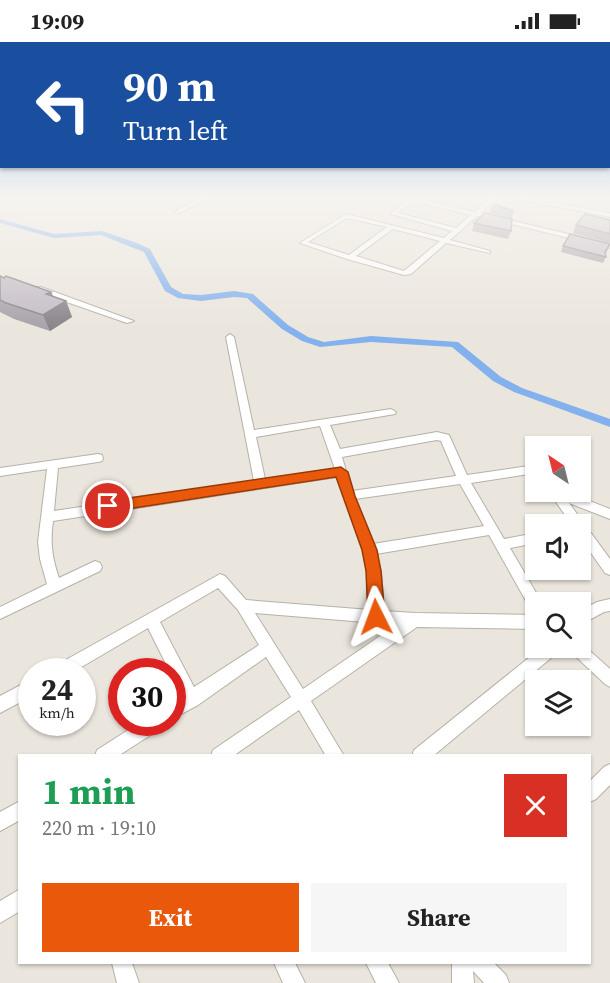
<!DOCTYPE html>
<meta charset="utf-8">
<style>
body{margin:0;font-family:"Source Serif 4",serif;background:#f6f6f6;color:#222;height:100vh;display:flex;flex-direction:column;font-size:22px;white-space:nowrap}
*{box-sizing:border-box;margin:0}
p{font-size:20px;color:#767676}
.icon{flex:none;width:33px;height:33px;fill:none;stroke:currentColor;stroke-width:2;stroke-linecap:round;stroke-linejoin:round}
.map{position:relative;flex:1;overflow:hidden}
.details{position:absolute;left:18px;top:712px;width:573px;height:210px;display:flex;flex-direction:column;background:#fff;border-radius:0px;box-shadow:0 2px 4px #0004}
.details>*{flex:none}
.top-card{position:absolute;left:0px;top:0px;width:610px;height:126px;box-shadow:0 2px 4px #0004;background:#1a4fa0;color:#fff;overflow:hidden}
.needle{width:39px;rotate:325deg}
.controls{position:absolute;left:525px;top:394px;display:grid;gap:12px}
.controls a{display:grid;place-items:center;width:66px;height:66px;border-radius:0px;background:#fff;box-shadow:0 2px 4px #0004;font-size:30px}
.speed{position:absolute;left:18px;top:616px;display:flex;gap:12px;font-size:30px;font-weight:700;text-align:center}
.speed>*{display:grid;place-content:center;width:78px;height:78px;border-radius:50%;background:#fff;box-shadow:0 2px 4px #0004;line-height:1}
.speed small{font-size:15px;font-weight:400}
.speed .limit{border:9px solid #d22;background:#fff;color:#111}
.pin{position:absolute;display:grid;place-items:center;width:51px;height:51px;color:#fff;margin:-26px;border:3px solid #fff;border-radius:50%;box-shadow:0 2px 6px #0007}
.me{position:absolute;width:66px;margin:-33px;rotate:357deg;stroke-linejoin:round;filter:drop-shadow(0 0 4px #0008)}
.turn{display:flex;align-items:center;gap:21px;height:126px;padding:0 24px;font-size:27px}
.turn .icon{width:78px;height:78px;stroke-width:2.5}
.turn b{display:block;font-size:42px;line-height:51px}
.round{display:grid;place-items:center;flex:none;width:63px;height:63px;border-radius:0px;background:#f6f6f6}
.overview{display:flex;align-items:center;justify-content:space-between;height:102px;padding:0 24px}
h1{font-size:36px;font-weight:700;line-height:45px;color:#1e9e55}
.primary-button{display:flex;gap:12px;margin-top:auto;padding:12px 24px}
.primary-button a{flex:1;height:69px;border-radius:0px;background:#ea580c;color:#fff;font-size:24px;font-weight:700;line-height:69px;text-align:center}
.primary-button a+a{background:#f6f6f6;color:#222}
.status{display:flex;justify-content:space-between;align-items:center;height:42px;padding:0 30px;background:#fff;direction:ltr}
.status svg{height:16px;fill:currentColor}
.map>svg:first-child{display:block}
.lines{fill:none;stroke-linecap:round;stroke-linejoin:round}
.canal{fill:#82b1ed;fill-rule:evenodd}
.minor-casing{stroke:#b6b1a8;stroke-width:2}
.minor{fill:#fff;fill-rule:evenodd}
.wall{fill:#a8a2a9}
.shaded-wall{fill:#88848a}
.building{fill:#c3bcc5;stroke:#88848a;stroke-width:1.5}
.route{fill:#ea580c;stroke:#983908;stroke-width:1.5}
</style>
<div class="status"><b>19:09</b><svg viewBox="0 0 49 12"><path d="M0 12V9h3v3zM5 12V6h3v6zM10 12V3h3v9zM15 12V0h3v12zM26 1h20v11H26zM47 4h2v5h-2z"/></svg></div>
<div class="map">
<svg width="610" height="941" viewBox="0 0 610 941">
<rect width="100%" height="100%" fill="#ebe6dd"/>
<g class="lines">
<polygon class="canal" points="0,177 54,192 102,189 137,201 150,207 171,245 183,252 201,253 234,249 253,252 288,283 308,295 324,300 371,294 458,300 501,335 522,346 610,377 610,385 514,350 493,339 452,305 371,300 320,305 302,299 282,287 247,256 234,255 201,259 178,256 165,249 144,210 131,205 101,193 54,196 0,181"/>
<g class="minor-casing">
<g id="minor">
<polygon points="202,155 210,155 179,171 174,170"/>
<path d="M492 155H499L481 171 482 174H477L450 198 490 209V211L446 201 411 232 404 233 347 217 300 201 346 172 444 196 452 189 391 172 406 159 416 156 475 170ZM416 160 471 173 456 186 398 171 410 161ZM347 176 387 185 349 213 308 200ZM393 187 440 199 404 229 356 214Z"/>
<polygon points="507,155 521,155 610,171 610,175"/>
<polygon points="497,175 610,202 610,206 495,178"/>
<polygon points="35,245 41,245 134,279 127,281 35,249"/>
<path d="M230 292 234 295 254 388 391 367 396 370 395 372 330 383 340 407 437 390 449 393 467 433 529 424 536 426V434L529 432 471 441 504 497 536 491V501L510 506 542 561H536V570L531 568 489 493 376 512 381 529 384 569 415 571 536 573V587L417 585 311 659 344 714H326L299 668 233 714H211L213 708 291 655 266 615 198 663 172 677V659L182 653 172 635V630H170L148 586 73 630H50L53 625 220 532 225 534 246 558 370 568 367 529 363 508 337 435 53 479C50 500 52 516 59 536L95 519 100 521 102 525 100 529 0 577V565L47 542 40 517 38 500 47 427 0 434V426L98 412 102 413 103 416 102 419 98 420 58 426 54 469 254 439 226 295ZM320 384 335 427 265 437 256 395ZM437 398 441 399 456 434 352 449 342 415ZM460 442 484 484 373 502 355 457ZM218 546 238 568 259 603 194 645 160 580ZM255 571 377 581 396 583 303 647Z"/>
<polygon points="549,450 567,450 610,467 610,477 569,461 610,517 610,533 605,531 580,495 580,483 572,483"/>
<polygon points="610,557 610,569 604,570 580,583 580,569 597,560"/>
<polygon points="580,600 610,627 610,645 605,642 572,611 570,606 580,606"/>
<polygon points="541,606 559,606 557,611 433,714 412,714 414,708"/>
<polygon points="32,637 32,654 0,671 0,654"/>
<polygon points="139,681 162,681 160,687 118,714 95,714 97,708"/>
<polygon points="610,722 610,743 596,757 590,760 590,739 604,725"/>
<polygon points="20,759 20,778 0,789 0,770"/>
<polygon points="20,847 20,869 0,881 0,859"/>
<polygon points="112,921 132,921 139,941 117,941"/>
<polygon points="274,921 295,921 305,941 283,941"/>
<polygon points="366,921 388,921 399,941 376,941"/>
<polygon points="452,921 494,921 506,933 509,941 484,941 473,929 474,941 452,941"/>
</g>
</g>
<use href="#minor" class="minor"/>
</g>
<g class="wall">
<polygon points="492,164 514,169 512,176 490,171"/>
<polygon points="610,178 610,201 573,191 576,183"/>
<polygon points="474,181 511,189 508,197 472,189"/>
<polygon points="610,203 606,211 606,215 603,221 561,210 563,204"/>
<polygon points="0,234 51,250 53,254 66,259 72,275 50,289 14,277 0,270"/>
</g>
<polygon class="shaded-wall" points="51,250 57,264 66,259 72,275 50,289 43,273 46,252"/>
<g class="building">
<polygon points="494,162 514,169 492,164"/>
<polygon points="485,171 512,177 511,189 474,181"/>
<polygon points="585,172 610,178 610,192 576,183"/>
<polygon points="570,192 610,202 605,210 606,215 563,204"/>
<polygon points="0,234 4,236 6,234 51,250 46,252 66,259 43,273 6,261 0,258"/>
</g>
<linearGradient id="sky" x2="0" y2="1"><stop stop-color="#7fb3ea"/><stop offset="0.54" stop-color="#f6f4f0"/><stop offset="1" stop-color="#f6f4f0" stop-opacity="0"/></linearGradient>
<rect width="610" height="287" fill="url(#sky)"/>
<polygon class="route" points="341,425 348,430 355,454 377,508 381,529 385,575 382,580 376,582 371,580 368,575 366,529 362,508 336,435 108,470 101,464 108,459"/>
</svg>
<div class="controls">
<a><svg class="needle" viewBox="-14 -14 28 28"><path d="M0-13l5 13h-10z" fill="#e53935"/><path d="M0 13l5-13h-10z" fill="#767676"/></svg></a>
<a><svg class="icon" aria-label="sound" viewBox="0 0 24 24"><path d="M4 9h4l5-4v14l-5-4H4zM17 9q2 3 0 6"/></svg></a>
<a><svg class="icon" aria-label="search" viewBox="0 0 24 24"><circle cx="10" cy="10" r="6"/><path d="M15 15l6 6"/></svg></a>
<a><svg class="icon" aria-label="layers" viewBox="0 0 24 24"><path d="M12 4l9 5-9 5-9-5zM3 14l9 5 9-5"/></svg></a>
</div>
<div class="speed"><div>24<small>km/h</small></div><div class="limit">30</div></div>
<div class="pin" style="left:108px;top:464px;background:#d93025"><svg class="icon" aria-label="arrive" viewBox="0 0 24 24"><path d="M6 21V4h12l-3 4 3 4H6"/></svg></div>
<svg class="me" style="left:376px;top:575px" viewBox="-20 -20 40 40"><path d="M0-17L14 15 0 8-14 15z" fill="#ea580c" stroke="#fff" stroke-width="4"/></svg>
<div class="top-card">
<div class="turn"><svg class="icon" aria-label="left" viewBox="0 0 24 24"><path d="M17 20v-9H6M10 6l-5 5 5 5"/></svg><div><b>90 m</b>Turn left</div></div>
</div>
<section class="details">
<div class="overview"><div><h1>1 min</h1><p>220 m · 19:10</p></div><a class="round" style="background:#d93025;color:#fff"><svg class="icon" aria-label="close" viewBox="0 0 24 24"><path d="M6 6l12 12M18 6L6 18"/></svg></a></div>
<div class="primary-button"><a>Exit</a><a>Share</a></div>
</section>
</div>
